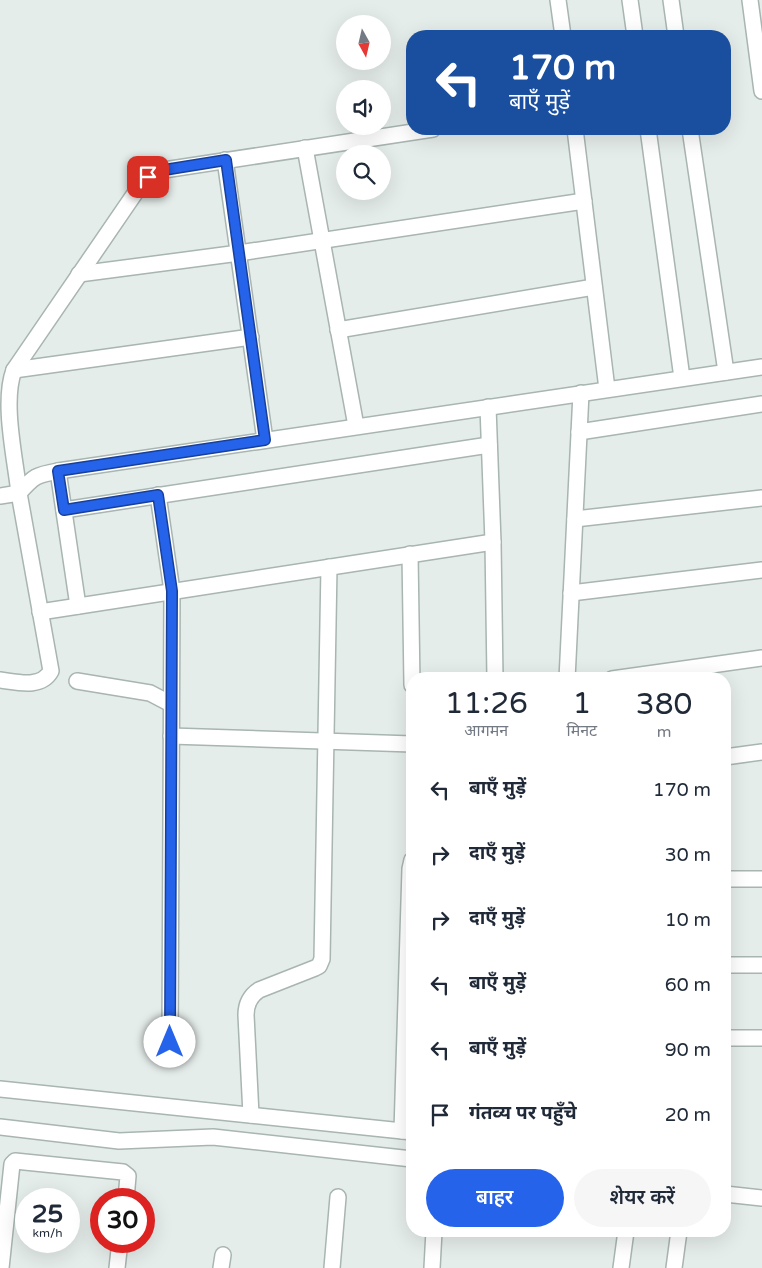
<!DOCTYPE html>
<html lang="hi">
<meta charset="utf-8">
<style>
body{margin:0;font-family:"Varela Round","Noto Sans Devanagari",sans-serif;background:#f6f6f7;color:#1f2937;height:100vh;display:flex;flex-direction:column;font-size:19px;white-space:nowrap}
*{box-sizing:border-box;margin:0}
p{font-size:16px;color:#747a83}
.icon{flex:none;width:28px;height:28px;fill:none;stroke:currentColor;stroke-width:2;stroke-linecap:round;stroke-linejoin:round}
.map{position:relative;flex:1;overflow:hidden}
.sheet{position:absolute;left:406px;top:672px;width:325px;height:565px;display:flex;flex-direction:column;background:#fff;border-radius:20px;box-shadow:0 5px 20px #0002}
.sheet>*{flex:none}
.banner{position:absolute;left:406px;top:30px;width:325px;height:105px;border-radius:20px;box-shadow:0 5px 20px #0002;background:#1a4fa0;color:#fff;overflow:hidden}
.needle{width:32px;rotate:172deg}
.controls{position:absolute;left:336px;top:15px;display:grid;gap:10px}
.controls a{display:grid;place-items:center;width:55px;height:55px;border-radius:50%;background:#fff;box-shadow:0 5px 20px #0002;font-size:25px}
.speed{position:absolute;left:15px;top:1188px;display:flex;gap:10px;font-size:25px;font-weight:700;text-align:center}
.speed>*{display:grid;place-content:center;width:65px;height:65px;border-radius:50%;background:#fff;box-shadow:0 5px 20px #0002;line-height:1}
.speed small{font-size:12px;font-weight:400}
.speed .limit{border:8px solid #d22;background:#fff;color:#111}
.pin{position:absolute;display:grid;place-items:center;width:42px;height:42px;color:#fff;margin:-21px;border-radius:10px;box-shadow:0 2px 8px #0006}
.me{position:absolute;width:55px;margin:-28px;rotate:0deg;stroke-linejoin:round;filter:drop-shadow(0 0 4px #0008)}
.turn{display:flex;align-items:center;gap:18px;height:105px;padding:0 20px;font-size:22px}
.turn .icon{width:65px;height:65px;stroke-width:2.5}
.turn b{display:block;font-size:35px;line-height:42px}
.eta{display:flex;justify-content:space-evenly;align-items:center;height:85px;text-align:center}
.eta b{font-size:30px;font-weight:600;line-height:35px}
.action{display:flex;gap:10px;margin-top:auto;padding:10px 20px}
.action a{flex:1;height:58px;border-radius:30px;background:#2563eb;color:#fff;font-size:20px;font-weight:600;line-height:58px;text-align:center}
.action a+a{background:#f6f6f7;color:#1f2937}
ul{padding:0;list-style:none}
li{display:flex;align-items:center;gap:15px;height:65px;padding:0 20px}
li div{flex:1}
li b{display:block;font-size:19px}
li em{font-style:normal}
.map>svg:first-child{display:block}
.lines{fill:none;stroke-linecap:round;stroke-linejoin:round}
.street-casing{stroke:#a8b5b1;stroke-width:18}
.street{stroke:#fff;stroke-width:15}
.route-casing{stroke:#184099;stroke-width:12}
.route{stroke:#2563eb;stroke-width:9}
</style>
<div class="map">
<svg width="762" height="1268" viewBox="0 0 762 1268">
<rect width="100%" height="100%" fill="#e5edea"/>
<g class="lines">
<g class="street-casing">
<g id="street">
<polyline points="558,0 563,36"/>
<polyline points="630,0 635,36"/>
<polyline points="671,0 676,36"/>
<polyline points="750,0 762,91"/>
<polyline points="575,129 607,389"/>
<polyline points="648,129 682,378"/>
<polyline points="690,129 726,372"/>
<polyline points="305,148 356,426"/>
<polyline points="225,160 265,440"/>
<polyline points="79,274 239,253 584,201"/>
<polyline points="338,330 594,287"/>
<polyline points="14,370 251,337"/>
<polyline points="488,407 493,542 495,679"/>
<polyline points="579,432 762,404"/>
<polyline points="58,471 78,606"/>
<polyline points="158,495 172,591 170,1042"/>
<path d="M0 496 19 493C15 457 2 402 14 370L142 183 148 177 164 170 433 129"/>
<polyline points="64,510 489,445"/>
<polyline points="575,519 762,498"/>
<polyline points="410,554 412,685"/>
<polyline points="571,593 762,570"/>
<polyline points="40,612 493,542"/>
<polyline points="567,679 581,393"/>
<polyline points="612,679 762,658"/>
<path d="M0 680C17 682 41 689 51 671L19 493C34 476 36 475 58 471L762 367"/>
<polyline points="77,681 150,693 171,704"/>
<polyline points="171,736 412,744"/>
<polyline points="725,757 762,752"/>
<polyline points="725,879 762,879"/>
<polyline points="725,965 762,965"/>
<polyline points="725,1038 762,1038"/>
<polyline points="0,1089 412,1132"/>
<path d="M251 1115 246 1015C246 1004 250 996 259 990L315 968 319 966 322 959 329 567"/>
<polyline points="0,1127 119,1141 213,1137 412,1159"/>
<polyline points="402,1131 410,869 412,860"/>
<polyline points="725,1194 762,1198"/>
<polyline points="1,1268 12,1164 15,1161 123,1172 128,1176 126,1199"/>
<polyline points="117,1268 120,1241"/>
<polyline points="221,1268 223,1255"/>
<polyline points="332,1268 338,1197"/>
<polyline points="432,1268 434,1231"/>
<polyline points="621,1268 626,1231"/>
<polyline points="674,1268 679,1231"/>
</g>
</g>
<use href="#street" class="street"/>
</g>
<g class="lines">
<g class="route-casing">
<polyline id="route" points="148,177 164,170 226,160 265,440 58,471 64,510 158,495 172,591 170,1042"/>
</g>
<use href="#route" class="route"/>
</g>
</svg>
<div class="controls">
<a><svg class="needle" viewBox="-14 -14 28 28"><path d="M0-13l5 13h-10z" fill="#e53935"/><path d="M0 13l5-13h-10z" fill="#747a83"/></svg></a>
<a><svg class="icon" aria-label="sound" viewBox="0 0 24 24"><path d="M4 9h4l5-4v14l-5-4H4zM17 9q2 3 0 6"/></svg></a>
<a><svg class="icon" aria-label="search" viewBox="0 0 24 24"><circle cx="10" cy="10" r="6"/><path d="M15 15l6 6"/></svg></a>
</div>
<div class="speed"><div>25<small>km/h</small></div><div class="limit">30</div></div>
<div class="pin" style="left:148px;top:177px;background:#d93025"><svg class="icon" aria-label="arrive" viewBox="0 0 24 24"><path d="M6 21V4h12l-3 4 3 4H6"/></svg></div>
<svg class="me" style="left:170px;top:1042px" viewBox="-20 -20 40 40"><circle r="19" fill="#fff"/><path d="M0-13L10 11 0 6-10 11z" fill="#2563eb"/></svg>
<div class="banner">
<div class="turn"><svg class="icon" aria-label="left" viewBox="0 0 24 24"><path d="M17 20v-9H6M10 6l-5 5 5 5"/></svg><div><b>170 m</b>बाएँ मुड़ें</div></div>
</div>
<section class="sheet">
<div class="eta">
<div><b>11:26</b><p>आगमन</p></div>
<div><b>1</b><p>मिनट</p></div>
<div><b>380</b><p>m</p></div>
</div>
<ul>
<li><svg class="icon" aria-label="left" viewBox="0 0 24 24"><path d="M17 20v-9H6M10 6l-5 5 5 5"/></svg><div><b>बाएँ मुड़ें</b></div><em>170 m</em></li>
<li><svg class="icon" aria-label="right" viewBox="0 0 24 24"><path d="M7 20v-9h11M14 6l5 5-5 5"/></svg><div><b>दाएँ मुड़ें</b></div><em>30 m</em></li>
<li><svg class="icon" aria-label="right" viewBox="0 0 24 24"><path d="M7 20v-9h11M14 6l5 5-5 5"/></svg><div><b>दाएँ मुड़ें</b></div><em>10 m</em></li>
<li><svg class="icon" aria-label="left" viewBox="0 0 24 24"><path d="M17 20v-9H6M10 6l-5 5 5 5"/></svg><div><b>बाएँ मुड़ें</b></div><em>60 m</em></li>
<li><svg class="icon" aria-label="left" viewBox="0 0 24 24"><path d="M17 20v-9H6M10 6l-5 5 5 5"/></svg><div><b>बाएँ मुड़ें</b></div><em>90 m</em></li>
<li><svg class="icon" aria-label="arrive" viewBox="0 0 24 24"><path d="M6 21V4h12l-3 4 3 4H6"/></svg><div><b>गंतव्य पर पहुँचे</b></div><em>20 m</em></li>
</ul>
<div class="action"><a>बाहर</a><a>शेयर करें</a></div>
</section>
</div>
